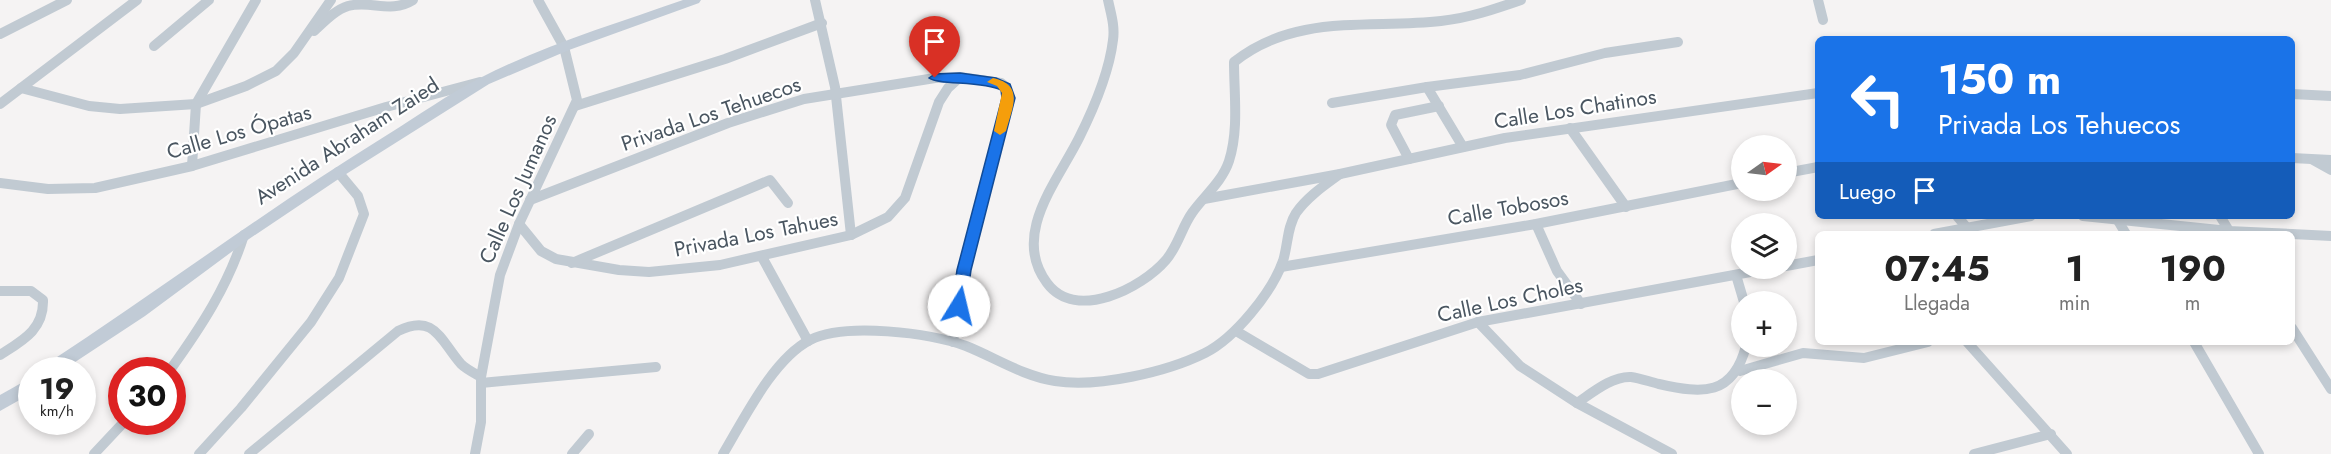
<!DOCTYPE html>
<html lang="es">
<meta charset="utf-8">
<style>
body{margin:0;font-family:Jost,sans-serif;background:#f2f2f2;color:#222;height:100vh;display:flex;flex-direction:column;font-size:22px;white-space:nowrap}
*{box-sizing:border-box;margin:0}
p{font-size:20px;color:#767676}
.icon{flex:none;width:33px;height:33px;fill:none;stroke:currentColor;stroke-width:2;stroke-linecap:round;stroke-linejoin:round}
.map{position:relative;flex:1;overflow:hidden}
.sheet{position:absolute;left:1815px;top:231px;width:480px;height:114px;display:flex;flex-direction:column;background:#fff;border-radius:9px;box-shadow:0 3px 9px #0003}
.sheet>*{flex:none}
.banner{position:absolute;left:1815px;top:36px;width:480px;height:183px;border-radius:9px;box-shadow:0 3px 9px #0003;background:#1a73e8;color:#fff;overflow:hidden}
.needle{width:39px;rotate:76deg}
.controls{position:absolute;left:1731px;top:135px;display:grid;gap:12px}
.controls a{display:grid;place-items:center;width:66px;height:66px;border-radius:50%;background:#fff;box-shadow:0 3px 9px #0003;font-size:30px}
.speed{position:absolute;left:18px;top:357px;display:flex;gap:12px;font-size:30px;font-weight:700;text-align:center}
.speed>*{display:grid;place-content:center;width:78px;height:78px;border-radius:50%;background:#fff;box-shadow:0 3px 9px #0003;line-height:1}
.speed small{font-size:15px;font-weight:400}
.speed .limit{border:9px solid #d22;background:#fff;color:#111}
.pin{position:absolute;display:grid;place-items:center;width:51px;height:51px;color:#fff;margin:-62px -26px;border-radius:50% 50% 50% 0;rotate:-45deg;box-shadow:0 0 6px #0007}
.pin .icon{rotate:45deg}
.me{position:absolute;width:66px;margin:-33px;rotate:9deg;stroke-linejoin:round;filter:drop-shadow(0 0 4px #0008)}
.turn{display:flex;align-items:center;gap:21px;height:126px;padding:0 24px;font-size:27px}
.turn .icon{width:78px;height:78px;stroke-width:2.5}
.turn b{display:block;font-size:42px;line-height:51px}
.then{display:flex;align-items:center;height:57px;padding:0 24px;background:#0003;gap:12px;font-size:22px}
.eta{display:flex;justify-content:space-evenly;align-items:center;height:102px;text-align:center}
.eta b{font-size:36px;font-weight:700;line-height:42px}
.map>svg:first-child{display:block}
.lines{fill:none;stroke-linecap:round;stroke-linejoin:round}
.street{stroke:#c1cad2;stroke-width:10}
.secondary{fill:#c1cbd6;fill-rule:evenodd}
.route{fill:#1a73e8;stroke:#114b97;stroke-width:1.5}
.slow{fill:#f59e0b}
.labels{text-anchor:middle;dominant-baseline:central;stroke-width:4.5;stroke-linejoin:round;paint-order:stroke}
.street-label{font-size:21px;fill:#4a5661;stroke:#fff}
</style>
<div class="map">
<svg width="2331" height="454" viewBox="0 0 2331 454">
<rect width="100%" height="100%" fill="#f5f3f3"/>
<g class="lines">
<g class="street">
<polyline points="815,0 835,87 851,235"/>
<path d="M1108 0C1111 14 1115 26 1113 40 1109 74 1094 108 1079 138 1057 182 1011 235 1047 283 1076 322 1142 288 1166 260 1178 246 1182 227 1192 213 1204 196 1222 182 1229 161 1239 130 1234 94 1234 62 1295 13 1369 29 1441 21 1469 18 1495 9 1521 0"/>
<polyline points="1818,0 1823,20"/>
<path d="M314 31C324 22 335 10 348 6 371 0 391 14 413 0"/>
<polyline points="0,34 67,0"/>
<polyline points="154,46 209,0"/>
<polyline points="1427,87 1463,147"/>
<polyline points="21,88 89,106 120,109 196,104 246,86 276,71 294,53 331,0"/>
<polyline points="2292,94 2331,96"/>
<polyline points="1332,103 1427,87 1520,75 1605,53 1678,42"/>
<polyline points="0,104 137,0"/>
<polyline points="575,106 725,59 822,23"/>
<polyline points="1570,128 1626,207"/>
<polyline points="2292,158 2331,160"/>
<polyline points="1409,159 1391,125 1395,115 1439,106"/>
<polyline points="2313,160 2331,170"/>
<polyline points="192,166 196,104 256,0"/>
<polyline points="1786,173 1818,167"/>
<polyline points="0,183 48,189 95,188 192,166 386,107 480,82"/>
<polyline points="1204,199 1340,174 1505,138 1818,93"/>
<polyline points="530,200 728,123 804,99 935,78 960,77 1001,83 1006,87 1009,98 964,270 953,342"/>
<polyline points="1957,216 1972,234"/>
<polyline points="2083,216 2229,231 2291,234"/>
<polyline points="2220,216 2231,234"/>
<polyline points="2117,219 2126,234"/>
<polyline points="519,224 541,251 556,259 619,270 649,272 720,265 851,235 888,217 905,198 939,102 948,88 960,77"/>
<polyline points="1536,224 1557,271 1581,304"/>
<polyline points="1934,234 2031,216"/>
<polyline points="2292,234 2331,236"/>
<polyline points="762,257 808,341"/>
<polyline points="572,263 770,180 788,203"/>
<polyline points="1786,266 1818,260"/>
<polyline points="1281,267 1536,224 1742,183"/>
<polyline points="1736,275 1744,302"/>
<path d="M0 291H31L43 300C44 330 22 341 0 355"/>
<polyline points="1478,322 1520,366 1577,403 1672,454"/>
<polyline points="2292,328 2331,389"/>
<polyline points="1236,331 1309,374 1318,374 1478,322 1772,268"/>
<polyline points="1967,342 2067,454"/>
<polyline points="2194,342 2259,454"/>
<path d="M170 370C201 327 228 286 244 235"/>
<polyline points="1740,371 1803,353 1864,358 1928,342"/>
<polyline points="481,383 656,367"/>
<path d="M1577 403C1592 393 1612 376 1631 377 1640 378 1650 382 1659 384 1703 394 1733 396 1746 346"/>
<polyline points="94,454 124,422"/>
<polyline points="199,454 241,408 311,322 339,278 364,214 358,196 338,172"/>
<path d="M249 454 398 331C435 313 440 340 461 364 466 369 474 373 481 377"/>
<polyline points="475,454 481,422 481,377 500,275 519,224 577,100 564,47 538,0"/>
<polyline points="572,454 589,434"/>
<path d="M723 454C744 419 773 359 810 340 845 322 930 333 966 346 996 358 1023 376 1055 381 1097 388 1167 372 1205 353 1235 338 1272 292 1283 261 1288 245 1287 227 1296 213 1307 197 1325 185 1340 174"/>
<polyline points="1974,454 2051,434"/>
</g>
<g class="secondary">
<path d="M683 0H701L699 3 569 50 489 84 343 176 249 239 145 316 63 370H43L45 365C160 290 270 207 387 135 418 116 448 94 480 78 544 45 615 24 683 0Z"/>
<polygon points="32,377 32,393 0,411 0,395"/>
</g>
</g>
<path class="route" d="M960 73 996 78 1010 84 1015 98 971 270 966 306 964 310H954L952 306 957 270 1002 98 1001 90C983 81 937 85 929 78L935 74Z"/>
<path class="slow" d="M993 78C1025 85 1012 108 1006 131L1000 135 994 131 1002 93 997 86 987 82Z"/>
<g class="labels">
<g class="street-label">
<text transform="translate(1575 109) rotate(-9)">Calle Los Chatinos</text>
<text transform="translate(711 114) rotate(-19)">Privada Los Tehuecos</text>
<text transform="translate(239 132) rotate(-16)">Calle Los Ópatas</text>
<text transform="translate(347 141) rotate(-33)">Avenida Abraham Zaied</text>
<text transform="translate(518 189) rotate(-66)">Calle Los Jumanos</text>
<text transform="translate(1508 208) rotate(-10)">Calle Tobosos</text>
<text transform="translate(756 234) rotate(-11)">Privada Los Tahues</text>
<text transform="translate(1510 300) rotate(-12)">Calle Los Choles</text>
</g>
</g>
</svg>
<div class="controls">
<a><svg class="needle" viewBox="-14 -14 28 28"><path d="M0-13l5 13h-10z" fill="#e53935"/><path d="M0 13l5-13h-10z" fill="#767676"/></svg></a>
<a><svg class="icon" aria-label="layers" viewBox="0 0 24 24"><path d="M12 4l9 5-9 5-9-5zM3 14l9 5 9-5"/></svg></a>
<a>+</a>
<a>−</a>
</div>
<div class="speed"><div>19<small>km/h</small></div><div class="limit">30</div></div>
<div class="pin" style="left:935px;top:78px;background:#d93025"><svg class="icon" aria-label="arrive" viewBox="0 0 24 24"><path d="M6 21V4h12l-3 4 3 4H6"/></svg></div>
<svg class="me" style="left:959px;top:306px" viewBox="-20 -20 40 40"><circle r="19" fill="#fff"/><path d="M0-13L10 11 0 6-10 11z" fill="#1a73e8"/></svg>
<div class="banner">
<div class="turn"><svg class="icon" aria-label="left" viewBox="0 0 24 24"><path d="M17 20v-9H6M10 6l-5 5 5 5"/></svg><div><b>150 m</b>Privada Los Tehuecos</div></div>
<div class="then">Luego<svg class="icon" aria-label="arrive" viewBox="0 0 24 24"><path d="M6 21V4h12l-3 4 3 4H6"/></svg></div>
</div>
<section class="sheet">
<div class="eta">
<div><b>07:45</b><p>Llegada</p></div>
<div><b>1</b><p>min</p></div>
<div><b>190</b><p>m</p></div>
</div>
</section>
</div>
